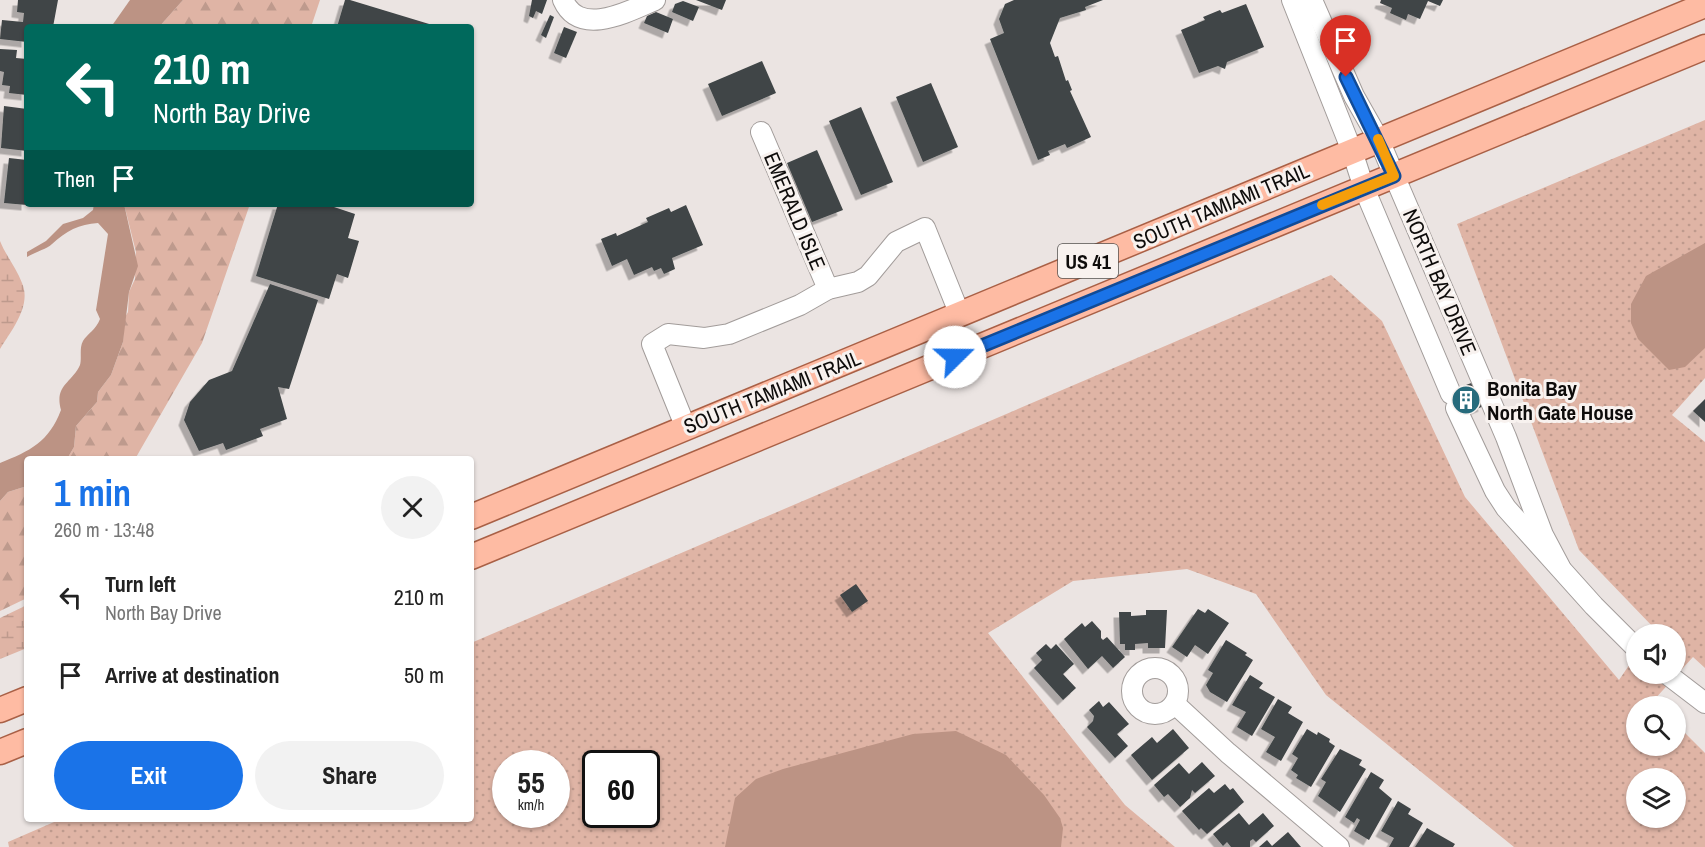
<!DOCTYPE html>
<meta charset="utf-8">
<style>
body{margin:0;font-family:"Archivo Narrow",sans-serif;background:#f2f2f2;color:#222;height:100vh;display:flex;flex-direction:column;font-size:22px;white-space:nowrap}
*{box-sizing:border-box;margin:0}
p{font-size:20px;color:#767676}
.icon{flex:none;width:33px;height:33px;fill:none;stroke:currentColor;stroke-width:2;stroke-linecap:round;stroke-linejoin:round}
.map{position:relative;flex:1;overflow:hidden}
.sheet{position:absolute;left:24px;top:456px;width:450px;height:366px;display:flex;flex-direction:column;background:#fff;border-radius:6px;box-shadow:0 2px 4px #0004}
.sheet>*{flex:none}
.banner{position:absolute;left:24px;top:24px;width:450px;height:183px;border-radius:6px;box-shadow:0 2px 4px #0004;background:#00695c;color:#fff;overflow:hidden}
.fabs{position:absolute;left:1626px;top:624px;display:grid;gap:12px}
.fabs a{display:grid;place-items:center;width:60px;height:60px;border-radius:50%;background:#fff;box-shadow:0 2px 4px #0004;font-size:30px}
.speed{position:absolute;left:492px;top:750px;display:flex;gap:12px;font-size:30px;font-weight:700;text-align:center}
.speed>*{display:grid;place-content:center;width:78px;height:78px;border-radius:50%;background:#fff;box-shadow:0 2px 4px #0004;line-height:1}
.speed small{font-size:15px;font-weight:400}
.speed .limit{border:3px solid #111;border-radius:9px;background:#fff;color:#111}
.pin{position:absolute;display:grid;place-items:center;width:51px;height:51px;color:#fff;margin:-62px -26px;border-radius:50% 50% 50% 0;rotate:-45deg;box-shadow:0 0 6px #0007}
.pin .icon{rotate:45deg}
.me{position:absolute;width:66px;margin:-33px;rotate:68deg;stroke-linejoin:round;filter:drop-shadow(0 0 4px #0008)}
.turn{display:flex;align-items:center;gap:21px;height:126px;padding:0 30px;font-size:27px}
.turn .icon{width:78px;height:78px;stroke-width:2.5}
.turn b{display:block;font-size:42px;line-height:51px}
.then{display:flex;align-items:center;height:57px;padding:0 30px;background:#0003;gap:12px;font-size:22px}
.round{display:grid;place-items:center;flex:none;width:63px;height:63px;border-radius:32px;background:#f2f2f2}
.headline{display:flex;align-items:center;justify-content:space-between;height:102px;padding:0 30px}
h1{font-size:36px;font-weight:700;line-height:45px;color:#1a73e8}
.primary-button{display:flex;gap:12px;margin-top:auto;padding:12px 30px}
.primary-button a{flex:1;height:69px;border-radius:36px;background:#1a73e8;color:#fff;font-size:24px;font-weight:700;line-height:69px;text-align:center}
.primary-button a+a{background:#f2f2f2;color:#222}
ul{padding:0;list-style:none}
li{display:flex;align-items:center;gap:18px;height:78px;padding:0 30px}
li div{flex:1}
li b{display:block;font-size:22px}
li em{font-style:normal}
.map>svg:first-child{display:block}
.grass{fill:url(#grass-dots);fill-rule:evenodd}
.forest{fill:url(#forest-firs)}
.wetland{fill:url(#wetland-marsh)}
.water{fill:#bc9384}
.building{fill:#3f4546;filter:url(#shadow)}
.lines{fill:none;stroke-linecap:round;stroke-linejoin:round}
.minor-casing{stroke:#a29c9a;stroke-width:22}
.major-casing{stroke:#a96046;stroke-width:27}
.minor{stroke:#fff;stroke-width:20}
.major{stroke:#febba3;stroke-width:24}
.route-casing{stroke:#114b97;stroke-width:15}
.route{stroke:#1a73e8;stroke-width:10}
.slow{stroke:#f59e0b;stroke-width:10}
.labels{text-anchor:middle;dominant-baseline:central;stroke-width:6;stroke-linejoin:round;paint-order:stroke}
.shield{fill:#f8f2ef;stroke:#54514f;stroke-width:1.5}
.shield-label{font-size:20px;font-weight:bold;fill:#0e0c0b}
.street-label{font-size:21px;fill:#0e0c0b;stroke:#f8f2ef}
.poi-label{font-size:21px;font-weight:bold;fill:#0e0c0b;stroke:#f8f2ef;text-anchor:start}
</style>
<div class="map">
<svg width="1705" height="847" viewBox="0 0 1705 847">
<defs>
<pattern id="grass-dots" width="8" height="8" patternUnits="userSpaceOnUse" patternTransform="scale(1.5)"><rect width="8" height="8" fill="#dfb4a5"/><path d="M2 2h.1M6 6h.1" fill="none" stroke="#be9a8d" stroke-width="1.8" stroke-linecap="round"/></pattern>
<pattern id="forest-firs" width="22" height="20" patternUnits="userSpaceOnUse" patternTransform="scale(1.5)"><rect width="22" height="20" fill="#dfb4a5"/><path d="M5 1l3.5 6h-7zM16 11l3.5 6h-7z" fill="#be9a8d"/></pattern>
<pattern id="wetland-marsh" width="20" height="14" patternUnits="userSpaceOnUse" patternTransform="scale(1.5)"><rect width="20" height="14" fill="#dfb4a5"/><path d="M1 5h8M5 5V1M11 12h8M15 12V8" fill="none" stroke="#be9a8d"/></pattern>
<filter id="shadow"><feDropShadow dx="-5.5" dy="5.5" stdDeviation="0" flood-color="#0004"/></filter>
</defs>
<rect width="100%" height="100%" fill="#ebe4e2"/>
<path class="grass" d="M1705 120V378L1672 415 1705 442V668L1693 657 1653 701 1658 706H1636V746H1676V724L1705 753V847H1514L1326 695 1256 594 1187 569 1073 581 988 633 1125 805 1175 847H9L8 842 61 819H471V643L1331 275 1382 321 1465 497 1619 680 1636 655V674H1676V634H1650L1654 628 1579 550 1457 224ZM506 764H556V814H506ZM596 764H646V814H596ZM1636 778H1676V818H1636Z"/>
<g class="forest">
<polygon points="183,0 320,0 311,27 159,27"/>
<polygon points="124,204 250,204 202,343 135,459 67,459 74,447 76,426 97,402 98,392 111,375 123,342 124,319 128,312 129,292 135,279 136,252"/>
<polygon points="27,486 27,598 0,611 0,501 8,492"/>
</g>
<g class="wetland">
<path d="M0 241C6 256 17 269 22 283 32 306 11 331 0 349Z"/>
<polygon points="27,605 27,648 0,659 0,618"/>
</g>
<g class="water">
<polygon points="130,0 183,0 159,27 111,27"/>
<path d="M94 204H124L138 266 129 292 123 342 111 375 98 392 97 402 76 426 74 447 67 459H27V486L8 492 0 501V463C30 451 49 442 61 410 54 385 72 383 80 365 82 358 79 348 83 341 87 334 96 330 100 319L96 310 108 234 98 223C79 224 66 231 52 244 47 249 35 252 27 257V252L46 241 63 224 83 218 93 210Z"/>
<polygon points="1705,243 1705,348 1685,367 1669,370 1638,339 1631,323 1631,304 1646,276"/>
<polygon points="956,731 1006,755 1044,795 1060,818 1063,828 1061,847 725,847 735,798 756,779 783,769 913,734"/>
</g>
<g class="building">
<polygon points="18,0 58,0 53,27 27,27 27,42 0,39 2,20 23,22 24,13 17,12"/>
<polygon points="345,0 350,0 439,27 337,27"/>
<polygon points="532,0 547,0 542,14 536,11 533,18 529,16"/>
<polygon points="696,0 726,0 722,10"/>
<polygon points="1014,0 1103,0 1085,7 1086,10 1060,18 1050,43 1055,57 1058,56 1066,81 1068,80 1072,90 1070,91 1091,137 1067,148 1065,144 1048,151 1050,155 1038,160 990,39 1004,33 999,19 1005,4"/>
<polygon points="1381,0 1443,0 1440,6 1428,1 1420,19 1408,14 1406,20 1390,13 1392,8 1380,3"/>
<polygon points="683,1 699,7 693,21 672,12 675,4"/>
<polygon points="1246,4 1264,47 1227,62 1225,69 1218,66 1199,73 1181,30 1205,20 1203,17 1220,10 1222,13"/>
<polygon points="656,12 673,19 668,33 644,23 647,16"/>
<polygon points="550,15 554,17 546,38 541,35"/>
<polygon points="564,27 577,32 566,58 554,53"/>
<polygon points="0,49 17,50 16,58 27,59 27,95 9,93 10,86 2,85 4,72 0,71"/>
<polygon points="762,61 776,93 722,116 708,84"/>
<polygon points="931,83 958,147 923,162 896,97"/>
<polygon points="4,106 27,109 27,151 1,148"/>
<polygon points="861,107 893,182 861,195 829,121"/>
<polygon points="817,150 843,210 812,222 787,163"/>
<polygon points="9,158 27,160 27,205 4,203"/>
<polygon points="278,204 325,204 355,214 348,238 359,241 348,278 337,274 329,299 256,276"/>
<polygon points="686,205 703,245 672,258 675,269 664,274 661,268 654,271 652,267 634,275 627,259 612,266 601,239 616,233 617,236 648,222 646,218 669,208 671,212"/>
<polygon points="270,284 318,300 289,389 278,387 287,419 260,429 263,436 226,450 223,443 199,451 184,420 190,402 209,380 232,371"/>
<polygon points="1474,382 1484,406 1469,412 1466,404 1453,410 1458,388"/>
<polygon points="1705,399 1705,422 1693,411"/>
<polygon points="856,584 868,601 852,612 840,595"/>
<polygon points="1198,609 1205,613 1208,609 1229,623 1208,654 1195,645 1187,657 1172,647"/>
<polygon points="1146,610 1167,610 1165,648 1148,648 1148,643 1135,644 1135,650 1125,650 1125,644 1120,644 1119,612 1131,612 1131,616 1146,615"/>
<polygon points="1092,621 1101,631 1101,638 1103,640 1107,637 1125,657 1113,668 1102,656 1088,669 1064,639 1082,623 1085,627"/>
<polygon points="1226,640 1247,653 1245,655 1253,660 1227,702 1210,692 1206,685 1213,673 1208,670"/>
<polygon points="1046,644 1051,649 1056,644 1074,664 1063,674 1076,688 1063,700 1034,668 1042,660 1036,653"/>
<polygon points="1250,675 1263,683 1259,688 1275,697 1252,736 1237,727 1246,712 1232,705"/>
<polygon points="1278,699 1292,707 1288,713 1303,722 1281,761 1266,752 1275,737 1261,729"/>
<polygon points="1099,701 1103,707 1109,702 1129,724 1117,734 1128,746 1115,758 1087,727 1093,721 1094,716 1089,710"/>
<polygon points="1173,729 1189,748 1152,780 1131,755 1152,737 1157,743"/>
<polygon points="1307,729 1317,735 1318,732 1330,739 1329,742 1335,746 1311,787 1296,778 1298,775 1291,770 1298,758 1292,754"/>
<polygon points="1340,749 1362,760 1359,765 1366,769 1340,812 1318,796 1326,782 1321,779"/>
<polygon points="1202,762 1215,776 1195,793 1192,790 1190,798 1180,807 1168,794 1164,797 1154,785 1179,763 1189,774"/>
<polygon points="1371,772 1384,780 1379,788 1392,799 1369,840 1354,831 1360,820 1357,818 1354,823 1345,817"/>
<polygon points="1225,784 1230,790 1233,788 1244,802 1207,834 1201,828 1199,830 1182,811 1209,788 1214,793"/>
<polygon points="1398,801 1411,809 1408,814 1423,823 1409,847 1389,847 1394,838 1381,831"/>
<polygon points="1239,813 1249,825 1263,813 1274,826 1256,842 1253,839 1250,841 1250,847 1231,847 1227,842 1223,846 1213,834"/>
<polygon points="1427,828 1455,844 1453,847 1415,847"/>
<polygon points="1288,832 1301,847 1259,847 1267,840 1272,846"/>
</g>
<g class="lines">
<g class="minor-casing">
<g id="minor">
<path d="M563 0C580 38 629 11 655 0"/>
<polyline points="1292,0 1352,151 1364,188 1451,394"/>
<polyline points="1312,0 1354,96 1379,140 1506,437 1543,535 1560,567"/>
<polyline points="761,132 828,289"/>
<polyline points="1456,408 1495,491 1506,508 1594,606 1636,648"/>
<polyline points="686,428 652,344 668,334 704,338 729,334 800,305 828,289 858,282 868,276 896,242 925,228 960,315"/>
<circle cx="1155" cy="691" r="23"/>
<polyline points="1667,674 1705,703"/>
<polyline points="1175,704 1228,753 1339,847"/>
</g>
</g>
<g class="major-casing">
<g id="major">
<polyline points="471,517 1705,5"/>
<polyline points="471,557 1705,47"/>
<polyline points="0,710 27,699"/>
<polyline points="0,752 27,741"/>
</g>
</g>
<use href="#minor" class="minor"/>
<use href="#major" class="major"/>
</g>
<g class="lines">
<g class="route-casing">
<polyline id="route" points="955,357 1394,176 1346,77"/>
</g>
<use href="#route" class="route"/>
<polyline class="slow" points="1322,205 1394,176 1378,139"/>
</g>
<defs>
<g id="building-disc" transform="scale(1.5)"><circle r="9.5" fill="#276b7c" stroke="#f8f2ef"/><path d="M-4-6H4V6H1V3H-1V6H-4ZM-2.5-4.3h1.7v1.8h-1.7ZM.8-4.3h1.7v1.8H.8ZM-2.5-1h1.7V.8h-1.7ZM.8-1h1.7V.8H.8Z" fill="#fff"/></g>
</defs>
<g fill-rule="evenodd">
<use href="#building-disc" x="1466" y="400"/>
</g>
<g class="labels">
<rect class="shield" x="1058" y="244" width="60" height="34" rx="4.5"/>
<g class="shield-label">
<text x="1088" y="261">US 41</text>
</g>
<g class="street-label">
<text transform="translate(1221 206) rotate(-23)">SOUTH TAMIAMI TRAIL</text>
<text transform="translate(795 211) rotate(67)">EMERALD ISLE</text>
<text transform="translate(1440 282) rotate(67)">NORTH BAY DRIVE</text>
<text transform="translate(772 392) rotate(-22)">SOUTH TAMIAMI TRAIL</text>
</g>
<g class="poi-label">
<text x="1487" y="388">Bonita Bay<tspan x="1487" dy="24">North Gate House</tspan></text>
</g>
</g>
</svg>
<div class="fabs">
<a><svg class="icon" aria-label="sound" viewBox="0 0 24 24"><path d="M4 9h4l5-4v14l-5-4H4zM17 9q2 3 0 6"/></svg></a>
<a><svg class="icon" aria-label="search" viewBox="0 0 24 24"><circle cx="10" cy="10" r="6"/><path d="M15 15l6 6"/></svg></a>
<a><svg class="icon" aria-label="layers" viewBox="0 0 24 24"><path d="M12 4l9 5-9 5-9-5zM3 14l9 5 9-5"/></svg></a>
</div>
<div class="speed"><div>55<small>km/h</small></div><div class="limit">60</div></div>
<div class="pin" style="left:1346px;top:77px;background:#d93025"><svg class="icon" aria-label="arrive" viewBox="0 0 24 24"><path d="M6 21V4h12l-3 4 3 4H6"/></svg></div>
<svg class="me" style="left:955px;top:357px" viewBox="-20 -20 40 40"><circle r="19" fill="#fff"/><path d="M0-13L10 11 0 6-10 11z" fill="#1a73e8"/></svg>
<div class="banner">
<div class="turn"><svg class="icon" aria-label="left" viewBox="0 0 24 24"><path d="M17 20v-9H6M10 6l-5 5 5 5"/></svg><div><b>210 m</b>North Bay Drive</div></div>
<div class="then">Then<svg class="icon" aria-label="arrive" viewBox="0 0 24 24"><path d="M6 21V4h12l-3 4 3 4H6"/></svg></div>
</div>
<section class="sheet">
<div class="headline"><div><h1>1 min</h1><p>260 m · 13:48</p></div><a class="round"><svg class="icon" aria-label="close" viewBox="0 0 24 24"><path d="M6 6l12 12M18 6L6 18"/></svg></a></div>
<ul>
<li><svg class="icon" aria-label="left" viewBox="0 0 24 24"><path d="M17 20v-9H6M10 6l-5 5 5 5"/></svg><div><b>Turn left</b><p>North Bay Drive</p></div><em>210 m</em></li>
<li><svg class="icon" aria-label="arrive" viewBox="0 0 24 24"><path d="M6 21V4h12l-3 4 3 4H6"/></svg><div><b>Arrive at destination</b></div><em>50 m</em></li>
</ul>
<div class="primary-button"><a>Exit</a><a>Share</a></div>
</section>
</div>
